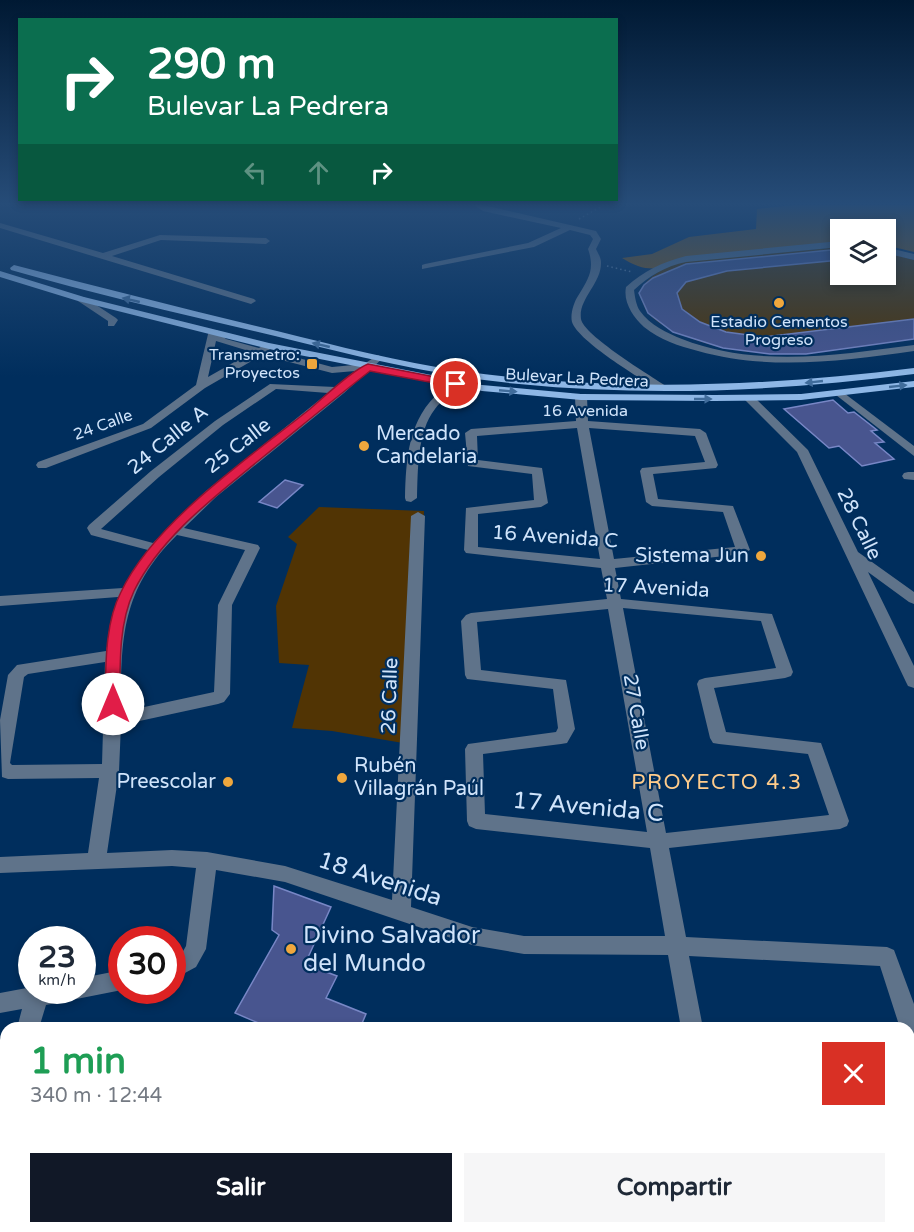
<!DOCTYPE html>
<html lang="es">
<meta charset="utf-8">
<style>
body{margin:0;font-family:"Varela Round",sans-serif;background:#f6f6f7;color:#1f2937;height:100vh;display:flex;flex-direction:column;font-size:22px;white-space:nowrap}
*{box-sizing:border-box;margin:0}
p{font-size:20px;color:#747a83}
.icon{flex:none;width:33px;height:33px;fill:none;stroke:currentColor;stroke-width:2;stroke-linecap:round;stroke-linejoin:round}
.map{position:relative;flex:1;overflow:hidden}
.sheet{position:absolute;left:0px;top:1022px;width:915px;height:212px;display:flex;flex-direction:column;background:#fff;border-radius:18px 18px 0 0;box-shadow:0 3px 9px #0003}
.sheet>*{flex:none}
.top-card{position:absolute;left:18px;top:18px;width:600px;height:183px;border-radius:0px;box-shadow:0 3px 9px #0003;background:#0b6e4f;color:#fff;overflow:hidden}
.tools{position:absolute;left:830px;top:219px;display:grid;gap:12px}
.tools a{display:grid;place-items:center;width:66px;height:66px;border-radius:0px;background:#fff;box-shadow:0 3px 9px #0003;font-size:30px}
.speed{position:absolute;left:18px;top:926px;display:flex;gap:12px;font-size:30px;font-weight:700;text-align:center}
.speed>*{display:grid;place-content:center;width:78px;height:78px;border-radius:50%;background:#fff;box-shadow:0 3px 9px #0003;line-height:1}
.speed small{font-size:15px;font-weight:400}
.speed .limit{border:9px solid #d22;background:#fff;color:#111}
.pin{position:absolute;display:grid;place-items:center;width:51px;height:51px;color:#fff;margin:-26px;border:3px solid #fff;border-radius:50%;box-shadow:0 2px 6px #0007}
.me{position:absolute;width:66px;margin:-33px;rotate:0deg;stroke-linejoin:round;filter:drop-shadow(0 0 4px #0008)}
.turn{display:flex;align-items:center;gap:21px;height:126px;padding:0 30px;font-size:27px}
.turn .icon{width:78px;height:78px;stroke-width:2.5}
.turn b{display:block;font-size:42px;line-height:51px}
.lanes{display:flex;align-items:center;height:57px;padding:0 30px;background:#0003;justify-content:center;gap:30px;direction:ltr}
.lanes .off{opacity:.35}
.round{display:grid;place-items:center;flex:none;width:63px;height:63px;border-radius:0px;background:#f6f6f7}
.headline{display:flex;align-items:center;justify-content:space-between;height:102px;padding:0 30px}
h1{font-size:36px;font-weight:700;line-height:45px;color:#1e9e55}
.cta{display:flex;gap:12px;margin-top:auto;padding:12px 30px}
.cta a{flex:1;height:69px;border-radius:0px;background:#111827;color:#fff;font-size:24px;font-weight:700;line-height:69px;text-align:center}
.cta a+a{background:#f6f6f7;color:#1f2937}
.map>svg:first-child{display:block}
.green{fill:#513404}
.forest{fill:#7f5616}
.building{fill:#48558f;stroke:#7887c6;stroke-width:1.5}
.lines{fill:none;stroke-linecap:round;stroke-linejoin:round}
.path{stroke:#56799e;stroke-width:1.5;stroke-dasharray:1.5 3;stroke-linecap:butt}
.minor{fill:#5f738a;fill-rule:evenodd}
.major{fill:#8eb7e6;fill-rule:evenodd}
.oneway{fill:#406c9b}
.route{fill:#e11d48;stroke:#92132f;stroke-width:1.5}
.poi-dot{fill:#efa73d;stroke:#002e5d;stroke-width:2}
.labels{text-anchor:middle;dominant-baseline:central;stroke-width:4.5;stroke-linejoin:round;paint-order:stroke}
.far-poi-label{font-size:16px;fill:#d0e4fb;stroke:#002e5d}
.far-street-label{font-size:16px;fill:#d0e4fb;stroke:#002e5d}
.poi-label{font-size:20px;fill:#d0e4fb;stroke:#002e5d;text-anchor:start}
.street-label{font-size:20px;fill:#d0e4fb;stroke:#002e5d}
.neighbourhood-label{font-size:21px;letter-spacing:1.5px;fill:#ffcc8b;stroke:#002e5d}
.near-street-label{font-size:24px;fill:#d0e4fb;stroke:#002e5d}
.near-poi-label{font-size:24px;fill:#d0e4fb;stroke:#002e5d;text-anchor:start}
</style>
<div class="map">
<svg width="914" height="1232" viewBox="0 0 914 1232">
<rect width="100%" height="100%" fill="#002e5d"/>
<g class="green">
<path d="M840 247V274H885V252L914 260V339C841 349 768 365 696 340 679 334 661 327 648 313 644 308 642 299 639 293 650 273 664 268 684 261Z"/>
<polygon points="319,507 424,511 415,745 332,731 292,728 309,665 279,663 276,606 297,544 288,537"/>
</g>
<path class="forest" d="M794 205H914V252L885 245V230H840V244L684 261C660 270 645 273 622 258L652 254 689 237 756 229 757 209Z"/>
<g class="building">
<polygon points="831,250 840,256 840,260 727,271 686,282 677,293 682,309 700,322 726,332 764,337 914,319 914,339 806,354 770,354 723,348 673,332 648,313 639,293 644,285 653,278 686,264"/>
<polygon points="833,400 848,413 854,412 877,430 871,431 884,442 875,443 894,459 862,466 839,446 829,448 784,409"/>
<polygon points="285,480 303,485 277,508 259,502"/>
<polygon points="138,692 138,706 123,709 123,694"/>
<polygon points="274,886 331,907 305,964 337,976 326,998 366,1014 360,1028 270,1028 235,1013 279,935 272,930"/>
</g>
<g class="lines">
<g class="path">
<polyline points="579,219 604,205"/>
<polyline points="607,266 632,272"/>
</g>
<g class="minor">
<path d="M474 205H483L596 231 601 239 596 249C598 253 601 258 601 262 602 283 578 299 581 319 583 335 651 376 666 386V390H658C639 377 579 342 572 322 570 314 574 302 578 296 589 278 595 269 588 249L593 239 590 235 570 230 534 247 422 269V265L425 264 528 243 561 228 483 211Z"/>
<polygon points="0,223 103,253 160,235 266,238 270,241 266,244 161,240 112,256 254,299 256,301 251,304 0,228"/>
<path d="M840 241V247L686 262C666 266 649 276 634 290 635 297 636 305 640 311 650 325 667 333 682 339 756 368 838 355 914 345V351C842 361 769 371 698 351 679 346 660 340 644 327 633 317 623 302 626 287 644 271 662 262 686 256Z"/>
<polygon points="885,247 914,254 914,260 885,253"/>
<polygon points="78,297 84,297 116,318 118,320 114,326 108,326 108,321 78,301"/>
<path d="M209 330H217L226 339 259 348 265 344H273L274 346 269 350 332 367 364 364 378 355 383 358 344 393 216 497 184 528 258 545 260 548 232 605 230 694 224 702 218 704 121 725 119 771 107 853 172 850 207 852 285 866 392 900 411 516 418 512 425 516 411 907 472 927 524 936H665L650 848 476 829 469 826 467 821 465 749 468 744 556 732 558 728 553 689 467 679 465 675 461 621 466 615 471 613 607 599 601 568 466 553 464 550 466 508 534 500 532 474 468 466 465 433 471 429 576 421 575 397 581 394 587 397 588 421 700 429 706 433 718 465 716 468 653 474 658 499 733 506 750 550 743 554 615 568 621 599 772 614 793 672 791 676 785 678 714 688 726 732 821 743 849 821 847 826 840 829 669 848 686 937 887 947 894 950 914 1004V1047L909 1045V1028H900L880 966 689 956 703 1028H681L668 955 524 954 472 945 285 882 216 870 206 949 196 967 172 980V958L182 953 186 946 196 868 172 866 0 873V857L88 853 99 778 8 779 2 777 0 720 8 675 17 665 106 651 118 597 0 606V596L123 588 148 550 91 535 87 528 89 525 151 471 215 421 270 384 335 387 355 371 332 373 262 355 205 388 151 428 46 468H38L36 465 38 462 143 424 196 385ZM216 341 252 352 208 377ZM276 389 328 393 206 491 153 543 101 529 159 477 223 425ZM577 428 600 559 478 547V514L541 507 548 503 542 468 478 460 477 436ZM589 428 695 436 705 462 642 468 640 471 646 502 652 506 723 512 735 547 614 559ZM177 535 245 550 218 605 214 692 121 712C121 638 121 590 177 535ZM623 608 761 621 776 668 705 678 699 680 697 684 710 738 713 743 719 744 808 754 829 815 666 833ZM608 609 647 832 485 814 483 754 561 744 567 743 575 729 566 680 481 670 477 622ZM105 662 102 764 12 765 10 763 24 677 28 674Z"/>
<path d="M456 381 460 382V386C452 394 441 400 435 409 417 432 418 470 417 498L411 502 406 501 405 498C406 459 408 418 441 391 446 387 450 383 456 381Z"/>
<polygon points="840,390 914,446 914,456 836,395 834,393"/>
<polygon points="749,395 753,396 808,450 858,552 914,592 914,604 909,602 868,572 914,666 914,688 908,686 906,682 797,452 745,400 745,396"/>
<polygon points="908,472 914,472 914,480 904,479 902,476 904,473"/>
<polygon points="122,970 122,990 46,1005 39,1028 17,1028 22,1009 0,1013 0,993 32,987 32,990 82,990 82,978"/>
<polygon points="914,1051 914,1073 909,1074 909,1052"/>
<polygon points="6,1160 6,1184 0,1185 0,1161"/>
<polygon points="909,1218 914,1218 914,1232 866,1232 864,1227 909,1227"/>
<polygon points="22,1227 48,1227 46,1232 20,1232"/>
<polygon points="225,1227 252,1227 254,1232 227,1232"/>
<polygon points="616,1227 662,1227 660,1232 614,1232"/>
<rect x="712" y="1227" width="26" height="5"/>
</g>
<g class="major">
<path d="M14 265C102 288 189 310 277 331 338 346 399 362 461 371 612 392 763 387 914 368V374C782 391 651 397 519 384 435 376 356 356 275 336 186 315 98 295 11 270L10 268Z"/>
<polygon points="0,271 84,297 269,343 482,385 581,394 715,395 801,394 914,381 914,387 801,400 715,401 581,400 482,391 269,349 78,301 0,277"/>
</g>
</g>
<defs><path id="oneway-solid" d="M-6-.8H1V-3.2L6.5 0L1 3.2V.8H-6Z" transform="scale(1.5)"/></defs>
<g class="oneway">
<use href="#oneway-solid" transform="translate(131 300) rotate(-167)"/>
<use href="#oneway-solid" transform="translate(321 345) rotate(-167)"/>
<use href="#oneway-solid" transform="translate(814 382) rotate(174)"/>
<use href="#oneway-solid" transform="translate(898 386) rotate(-6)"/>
<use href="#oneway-solid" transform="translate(508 391) rotate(5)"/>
<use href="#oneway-solid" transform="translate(703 399)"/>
</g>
<linearGradient id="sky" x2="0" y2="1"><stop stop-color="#001933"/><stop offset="0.54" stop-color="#264c78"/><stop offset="1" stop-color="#264c78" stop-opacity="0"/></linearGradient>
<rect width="914" height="377" fill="url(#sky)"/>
<path class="route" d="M368 364 456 381 461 384 456 387 370 371C334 399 299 428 263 457 217 495 161 536 134 591 118 625 120 668 120 704L118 708H108L105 704C106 668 104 625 121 592 154 522 250 457 310 409 324 397 352 370 368 364Z"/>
<g class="poi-dot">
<circle cx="779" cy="303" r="6"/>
<rect x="306" y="358" width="12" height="12" rx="3"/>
<circle cx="364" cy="446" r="6"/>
<circle cx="761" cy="556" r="6"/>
<circle cx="342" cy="778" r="6"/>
<circle cx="228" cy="782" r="6"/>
<circle cx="291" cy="949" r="6"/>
</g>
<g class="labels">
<g class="far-poi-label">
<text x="779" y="322">Estadio Cementos<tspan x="779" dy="18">Progreso</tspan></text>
<text x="300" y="355" text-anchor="end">Transmetro:<tspan x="300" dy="18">Proyectos</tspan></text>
</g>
<g class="far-street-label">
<text transform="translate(577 378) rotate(3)">Bulevar La Pedrera</text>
<text x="585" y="411">16 Avenida</text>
<text transform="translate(103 425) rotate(-20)">24 Calle</text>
</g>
<g class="poi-label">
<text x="376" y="434">Mercado<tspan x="376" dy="23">Candelaria</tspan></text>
<text x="749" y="556" text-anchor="end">Sistema Jun</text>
<text x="354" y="766">Rubén<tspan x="354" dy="23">Villagrán Paúl</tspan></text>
<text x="216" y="782" text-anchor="end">Preescolar</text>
</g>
<g class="street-label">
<text transform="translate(168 440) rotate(-39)">24 Calle A</text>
<text transform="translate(238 446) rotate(-38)">25 Calle</text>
<text transform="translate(859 524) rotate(64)">28 Calle</text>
<text transform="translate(555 537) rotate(4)">16 Avenida C</text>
<text transform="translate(656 588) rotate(3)">17 Avenida</text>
<text transform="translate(390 696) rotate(-88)">26 Calle</text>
<text transform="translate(636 712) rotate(80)">27 Calle</text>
</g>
<g class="neighbourhood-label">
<text x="717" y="782">PROYECTO 4.3</text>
</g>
<g class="near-street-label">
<text transform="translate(588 807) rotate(5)">17 Avenida C</text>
<text transform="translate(380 879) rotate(18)">18 Avenida</text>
</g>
<g class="near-poi-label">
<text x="303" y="935">Divino Salvador<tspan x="303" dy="28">del Mundo</tspan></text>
</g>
</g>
</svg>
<div class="tools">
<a><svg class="icon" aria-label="layers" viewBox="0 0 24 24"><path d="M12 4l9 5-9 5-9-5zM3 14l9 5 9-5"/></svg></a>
</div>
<div class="speed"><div>23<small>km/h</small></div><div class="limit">30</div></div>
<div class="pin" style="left:456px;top:384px;background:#d93025"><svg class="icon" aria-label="arrive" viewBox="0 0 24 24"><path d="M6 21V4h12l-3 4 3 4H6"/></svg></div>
<svg class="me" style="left:113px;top:704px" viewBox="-20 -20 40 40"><circle r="19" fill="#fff"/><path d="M0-13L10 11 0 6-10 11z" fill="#e11d48"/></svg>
<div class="top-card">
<div class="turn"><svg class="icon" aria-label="right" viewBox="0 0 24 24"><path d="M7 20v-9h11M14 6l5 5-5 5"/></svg><div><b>290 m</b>Bulevar La Pedrera</div></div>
<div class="lanes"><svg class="icon off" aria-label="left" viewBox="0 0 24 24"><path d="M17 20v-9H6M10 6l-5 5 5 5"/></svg><svg class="icon off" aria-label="ahead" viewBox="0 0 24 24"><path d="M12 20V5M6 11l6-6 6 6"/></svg><svg class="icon" aria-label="right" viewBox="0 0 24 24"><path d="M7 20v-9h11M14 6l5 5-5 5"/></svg></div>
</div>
<section class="sheet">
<div class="headline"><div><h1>1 min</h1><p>340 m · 12:44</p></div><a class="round" style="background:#d93025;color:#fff"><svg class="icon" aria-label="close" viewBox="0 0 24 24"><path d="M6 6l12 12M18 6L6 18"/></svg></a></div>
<div class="cta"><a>Salir</a><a>Compartir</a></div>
</section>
</div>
